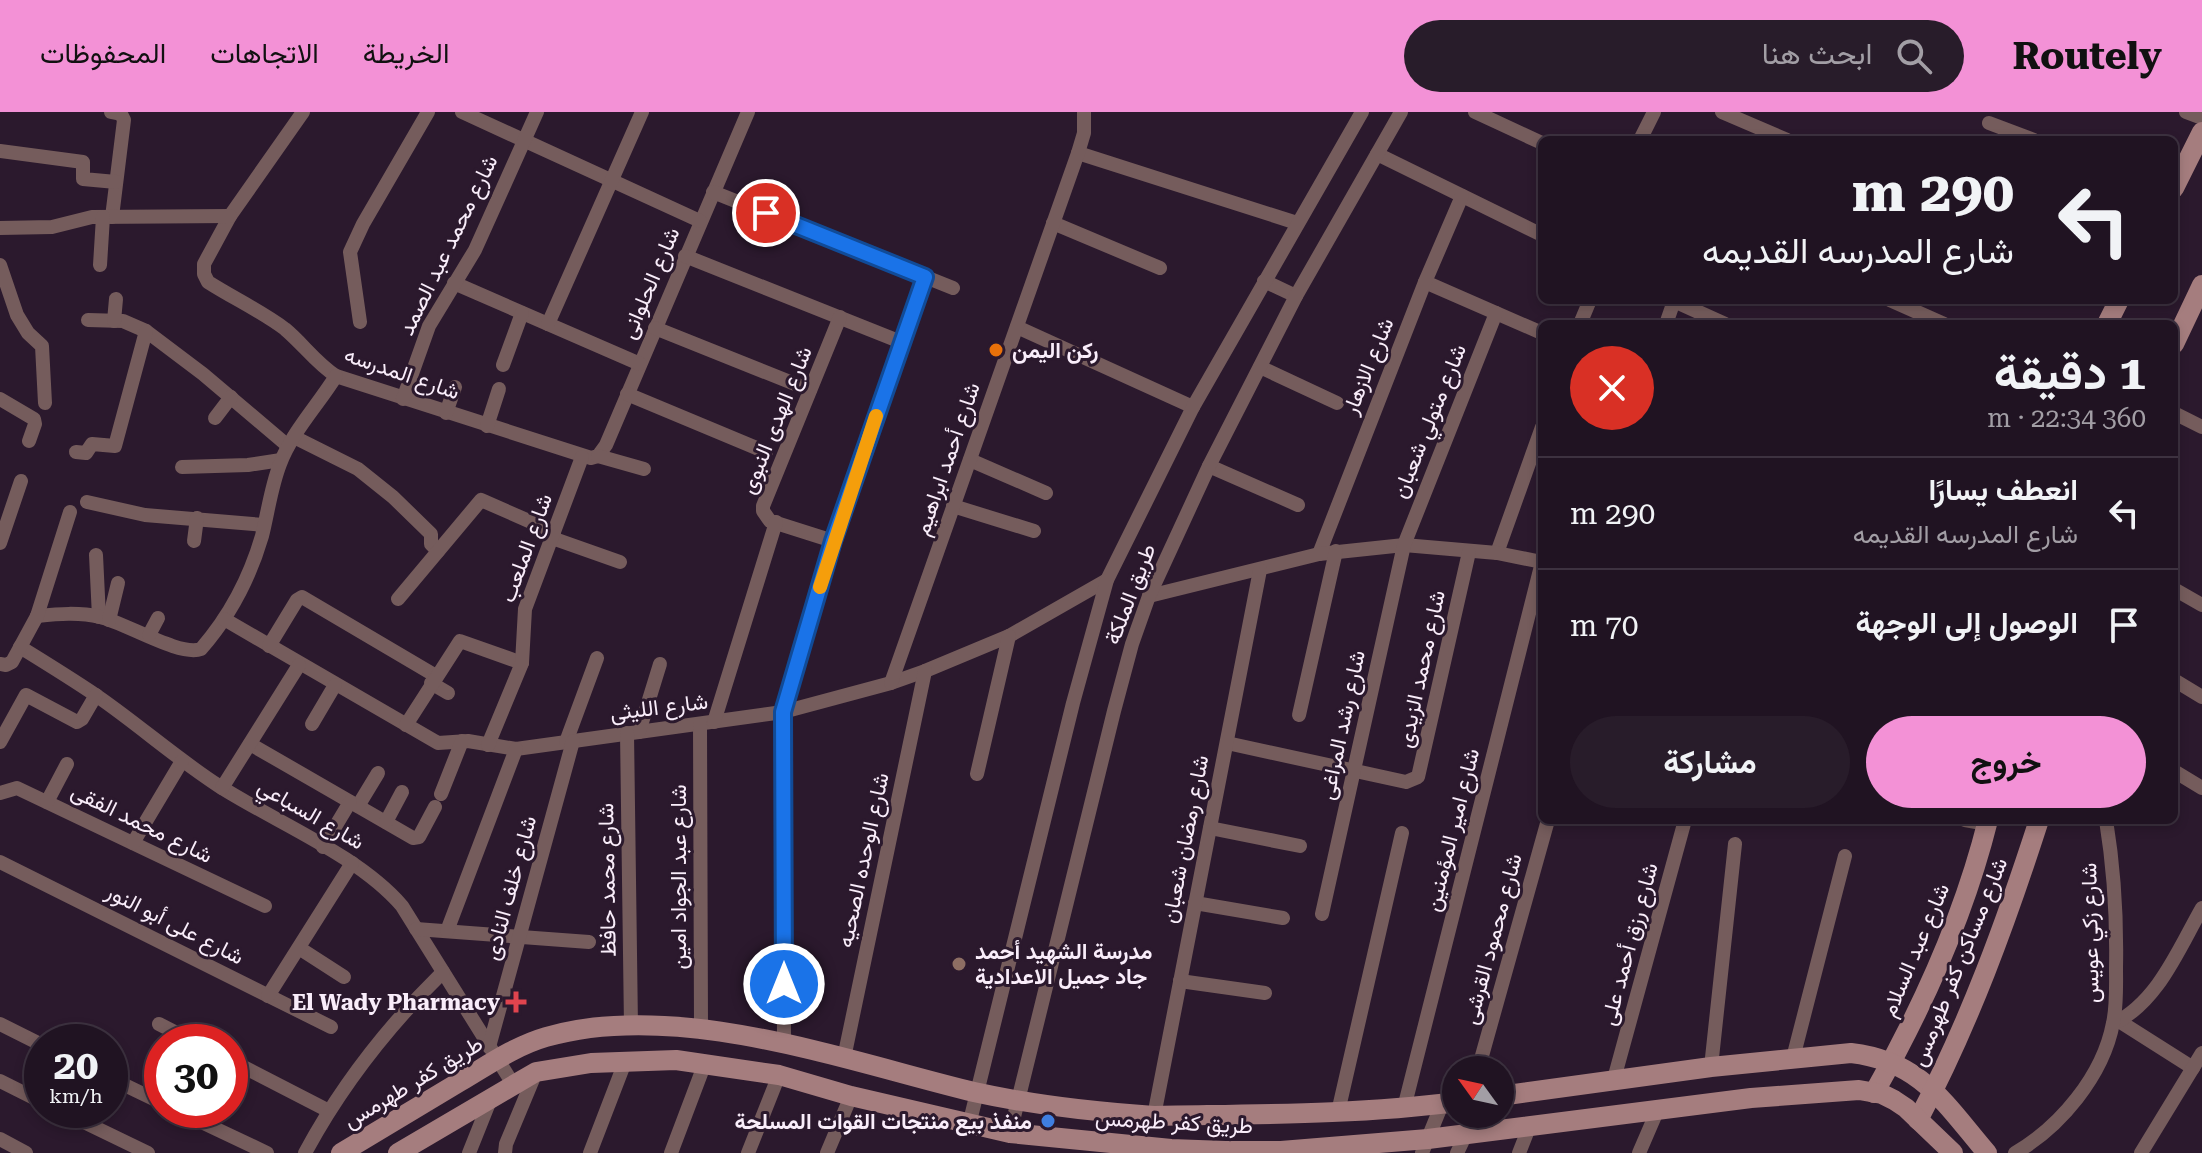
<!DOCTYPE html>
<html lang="ar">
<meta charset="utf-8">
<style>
body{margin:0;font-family:"Roboto Serif",Vazirmatn,serif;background:#281c2a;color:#f1f3f6;direction:rtl;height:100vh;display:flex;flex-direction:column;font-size:30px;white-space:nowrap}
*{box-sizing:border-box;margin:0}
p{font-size:26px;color:#a29ea5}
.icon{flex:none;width:44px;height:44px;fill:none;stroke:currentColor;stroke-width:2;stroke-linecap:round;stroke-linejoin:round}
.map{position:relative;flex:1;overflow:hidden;direction:ltr}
.drawer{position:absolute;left:1538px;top:208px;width:640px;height:504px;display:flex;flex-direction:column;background:#201322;border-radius:12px;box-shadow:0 4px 12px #0003,0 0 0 2px #3d3240;direction:rtl}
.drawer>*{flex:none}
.hud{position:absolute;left:1538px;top:24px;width:640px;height:168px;border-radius:12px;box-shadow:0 4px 12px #0003,0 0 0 2px #3d3240;direction:rtl;background:#201322;color:#f1f3f6;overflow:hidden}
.needle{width:52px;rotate:303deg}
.buttons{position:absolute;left:1442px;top:944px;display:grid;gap:16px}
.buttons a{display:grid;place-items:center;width:72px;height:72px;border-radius:50%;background:#201322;box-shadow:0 4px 12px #0003,0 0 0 2px #3d3240;font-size:40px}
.speed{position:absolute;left:24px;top:912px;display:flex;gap:16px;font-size:40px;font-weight:700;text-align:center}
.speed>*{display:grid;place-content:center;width:104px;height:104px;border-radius:50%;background:#201322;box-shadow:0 4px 12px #0003,0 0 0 2px #3d3240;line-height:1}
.speed small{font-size:20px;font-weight:400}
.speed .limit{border:12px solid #d22;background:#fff;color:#111}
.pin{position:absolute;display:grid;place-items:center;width:68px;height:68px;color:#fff;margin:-34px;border:4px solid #fff;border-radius:50%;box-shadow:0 2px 8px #0007}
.me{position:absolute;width:88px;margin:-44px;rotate:0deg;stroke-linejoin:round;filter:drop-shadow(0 0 6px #0008)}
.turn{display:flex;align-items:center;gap:28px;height:168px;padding:0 32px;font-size:36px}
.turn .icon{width:104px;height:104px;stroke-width:2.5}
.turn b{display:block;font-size:56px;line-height:68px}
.round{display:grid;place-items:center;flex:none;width:84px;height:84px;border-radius:42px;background:#281c2a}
.head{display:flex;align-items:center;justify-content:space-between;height:136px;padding:0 32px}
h1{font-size:48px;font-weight:700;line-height:60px}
.cta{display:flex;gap:16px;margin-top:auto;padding:16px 32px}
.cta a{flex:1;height:92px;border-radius:48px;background:#f391d6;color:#111;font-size:32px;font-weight:700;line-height:92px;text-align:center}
.cta a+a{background:#281c2a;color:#f1f3f6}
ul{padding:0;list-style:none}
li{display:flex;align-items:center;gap:24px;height:112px;padding:0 32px;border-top:2px solid #3d3240}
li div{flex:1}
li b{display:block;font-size:30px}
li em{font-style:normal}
header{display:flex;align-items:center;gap:48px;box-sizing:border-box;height:112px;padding:0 40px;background:#f391d6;color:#111}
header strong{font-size:38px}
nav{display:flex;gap:44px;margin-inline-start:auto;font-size:28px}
.search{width:560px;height:72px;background:#281c2a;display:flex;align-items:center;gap:20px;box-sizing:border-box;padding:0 28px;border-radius:44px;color:#a29ea5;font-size:30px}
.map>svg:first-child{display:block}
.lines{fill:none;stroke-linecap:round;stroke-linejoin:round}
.street{stroke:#755c5c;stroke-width:14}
.secondary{stroke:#a57d7e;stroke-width:20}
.route-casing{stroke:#114b97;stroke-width:20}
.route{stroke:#1a73e8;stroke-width:14}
.slow{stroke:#f59e0b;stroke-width:14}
.food-dot{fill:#e8710a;stroke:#2b192d;stroke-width:3}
.education-dot{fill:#8d6e63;stroke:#2b192d;stroke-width:3}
.health-dot{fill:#e0444e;stroke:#2b192d;stroke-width:3}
.shop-dot{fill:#3f7fe0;stroke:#2b192d;stroke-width:3}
.labels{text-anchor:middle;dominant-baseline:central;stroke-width:6;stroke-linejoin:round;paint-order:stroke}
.street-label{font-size:22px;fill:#f9edfa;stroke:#2b192d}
.poi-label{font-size:22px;font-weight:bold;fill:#f9edfa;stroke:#2b192d;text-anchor:start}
</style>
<header>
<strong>Routely</strong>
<div class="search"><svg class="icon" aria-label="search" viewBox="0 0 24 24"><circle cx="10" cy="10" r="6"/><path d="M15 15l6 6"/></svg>ابحث هنا</div>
<nav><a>الخريطة</a><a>الاتجاهات</a><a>المحفوظات</a></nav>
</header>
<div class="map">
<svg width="2202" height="1041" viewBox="0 0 2202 1041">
<rect width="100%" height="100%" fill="#2b192d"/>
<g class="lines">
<g class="street">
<polyline points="111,0 121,2 124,8 112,105"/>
<path d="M303 0 230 104 204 152V162L208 170C233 186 261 199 285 217 303 232 316 251 336 264L591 346 598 344 606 333 748 0"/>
<polyline points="462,0 700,109"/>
<polyline points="1475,0 1542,31"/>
<polyline points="1722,0 1787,28"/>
<polyline points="2186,0 2202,6"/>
<polyline points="1989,11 2034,28"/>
<polyline points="1640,28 1654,0"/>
<polyline points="0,39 83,50 83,67 116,70"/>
<polyline points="1078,41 1297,111"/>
<polyline points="1377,42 1542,123"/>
<polyline points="713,80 953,176"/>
<polyline points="1053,111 1160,156"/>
<polyline points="0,116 52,115 92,105 230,104"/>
<polyline points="685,144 901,230"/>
<polyline points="0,153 17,203 28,221 42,234 45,291"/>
<polyline points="100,153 103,105"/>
<polyline points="1264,169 1296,184"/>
<polyline points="1425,170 1542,221"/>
<polyline points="454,171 640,252"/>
<polyline points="1672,188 1725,212"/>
<polyline points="1890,188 1944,212"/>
<polyline points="88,208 123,209 146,219 203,262 288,334"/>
<polyline points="114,209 116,187"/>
<polyline points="360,210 350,140 363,112 428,0"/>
<polyline points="548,212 642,0"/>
<polyline points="1580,212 1590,188"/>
<polyline points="1666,212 1674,189"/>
<polyline points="1017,215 1193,295"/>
<polyline points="655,216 810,278"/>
<polyline points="503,253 522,201"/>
<polyline points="1260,255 1337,291"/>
<polyline points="627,282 766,340"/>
<polyline points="0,287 34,307 35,312 29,329"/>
<polyline points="403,287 429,214 475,138 537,0"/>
<polyline points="446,301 455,275"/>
<polyline points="2174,301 2202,315"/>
<polyline points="215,306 231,285"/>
<polyline points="487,314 499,277"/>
<polyline points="294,325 358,357 393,385 431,422 431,432 438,439"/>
<polyline points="76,340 86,341 92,332 115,334 146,219"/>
<polyline points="598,344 644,357"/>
<polyline points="970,348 1046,381"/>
<polyline points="1209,354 1298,393"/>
<polyline points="182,355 248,353 281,348"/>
<polyline points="87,390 145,403 264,413"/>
<polyline points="953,394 1034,419"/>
<polyline points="552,426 620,450"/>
<polyline points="194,429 197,406"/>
<polyline points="833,429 770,409 763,399 763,394 840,205"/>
<polyline points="0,431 21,369"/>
<polyline points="1497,441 1542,315"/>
<polyline points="1319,442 1425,170 1462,84"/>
<polyline points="96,443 99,505"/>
<polyline points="2174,477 2202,493"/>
<polyline points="1149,484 1319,442 1404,433 1497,441 1542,450"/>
<polyline points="398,487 481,388 554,420"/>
<path d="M37 504C58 502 79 500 100 505 126 511 180 545 201 537 229 505 250 465 262 424 268 400 271 375 280 352 292 320 318 293 336 264"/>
<polyline points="224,507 438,631 468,629 516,637 783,600 891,571 925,559 1009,524 1107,468"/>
<polyline points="109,508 118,471"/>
<polyline points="149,523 158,506"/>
<polyline points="269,534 297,488 302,485 436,564"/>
<path d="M20 535C46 551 72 567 97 584 139 613 177 647 219 674 277 711 358 743 402 794L513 972"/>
<polyline points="0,552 6,553 12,550 37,504 70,400"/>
<polyline points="2174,568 2202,585"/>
<polyline points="431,571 448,581"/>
<polyline points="891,571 1078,41 1084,21 1084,0"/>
<polyline points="1299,603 1336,439"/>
<polyline points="714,610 776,410"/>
<polyline points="312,612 335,573"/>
<polyline points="406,613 460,529 522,551"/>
<polyline points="700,613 701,916"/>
<polyline points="639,620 660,552"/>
<polyline points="627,621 631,914"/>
<polyline points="0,630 26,583 77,610 82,607 96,583"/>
<polyline points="566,630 597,546"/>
<polyline points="1227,631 1406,670 1418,665 1469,440"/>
<polyline points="250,632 413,726 419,725 435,695"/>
<polyline points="488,633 522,551 525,497 582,345"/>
<polyline points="2174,659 2202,676"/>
<polyline points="977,662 1009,524"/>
<polyline points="222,676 299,553"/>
<polyline points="0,681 17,676 265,794"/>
<polyline points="441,682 462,629"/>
<polyline points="47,690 67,652"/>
<polyline points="358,694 378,661"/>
<polyline points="1965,708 1987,712"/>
<polyline points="386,710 402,680"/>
<polyline points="1210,716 1300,734"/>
<polyline points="133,731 182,649"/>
<polyline points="323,735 350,690"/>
<polyline points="0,750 331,915"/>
<polyline points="1195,791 1283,806"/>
<polyline points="1322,802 1404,433 1496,201"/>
<polyline points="416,817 589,830"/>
<polyline points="447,819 516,637"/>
<polyline points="299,836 344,865"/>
<polyline points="1180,869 1265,881"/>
<polyline points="268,884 352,751"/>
<polyline points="2119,909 2193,956"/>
<polyline points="0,912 42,933"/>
<polyline points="159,912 194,930"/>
<path d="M2113 912C2158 890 2178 838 2202 796"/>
<polyline points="784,932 783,600 833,429 925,165"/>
<polyline points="489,935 573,629"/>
<polyline points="844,946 925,559"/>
<polyline points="1793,946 1845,744"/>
<polyline points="230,948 329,999"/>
<polyline points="1711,955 1735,732"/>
<polyline points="1478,958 1548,708"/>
<polyline points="110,966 162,991"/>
<polyline points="1614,967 1685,708"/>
<polyline points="0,969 42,990"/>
<polyline points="1404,996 1542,450"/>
<polyline points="59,998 148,1041"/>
<polyline points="176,998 267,1041"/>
<polyline points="1338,1000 1402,721"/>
<polyline points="1154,1004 1260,458"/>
<polyline points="969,1013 1073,591 1107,468 1193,295 1362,0"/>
<polyline points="1010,1021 1114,599 1132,532 1149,484 1209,354 1296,184 1401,0"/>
<polyline points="0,1027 26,1041"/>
<path d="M305 1041C341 974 388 914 443 860"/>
<polyline points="469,1041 491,986"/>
<polyline points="505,1041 506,1032 536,960"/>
<polyline points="590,1041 625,950"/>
<polyline points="671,1041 705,951"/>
<polyline points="748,1041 779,963"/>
<polyline points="827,1041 851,984"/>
<polyline points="1422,1041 1442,992"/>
<polyline points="1457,1041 1466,1022"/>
<polyline points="1519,1041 1530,1013"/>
<polyline points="1639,1041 1658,997"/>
<path d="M2015 1041C2060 1015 2103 964 2113 911 2117 894 2116 873 2116 856 2117 806 2114 757 2106 708"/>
<polyline points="2141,1041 2202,941"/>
</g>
<g class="secondary">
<polyline points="2174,76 2202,20"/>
<polyline points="2107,212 2119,188"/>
<polyline points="2174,232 2202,173"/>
<path d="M1874 981C1923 895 1964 804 1988 708"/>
<path d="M1500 984 1711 955 1851 941C1921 949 1945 992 1987 1041"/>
<path d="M1918 1008C1969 912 2006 810 2039 708"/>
<path d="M341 1041C381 1017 421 993 461 969 488 953 515 934 546 925 677 887 846 949 974 980 1033 993 1094 1000 1154 1004 1254 1002 1356 1003 1456 990"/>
<polyline points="398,1041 536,960 591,951 676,948 779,963 851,984 1010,1021 1171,1037 1225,1039 1281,1039 1428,1027 1751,986 1859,978 1882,982 1894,988 1906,996 1953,1041"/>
</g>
</g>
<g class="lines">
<g class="route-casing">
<polyline id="route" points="766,101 925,165 833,429 783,600 784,872"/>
</g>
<use href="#route" class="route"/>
<polyline class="slow" points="820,475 876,304"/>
</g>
<circle class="food-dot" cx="996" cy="238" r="8"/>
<circle class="education-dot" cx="959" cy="852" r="8"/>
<path class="health-dot" d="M512 878h8v8h8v8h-8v8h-8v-8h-8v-8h8z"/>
<circle class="shop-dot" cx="1048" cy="1009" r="8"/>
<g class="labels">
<g class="street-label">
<text transform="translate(448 133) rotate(-64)">شارع محمد عبد الصمد</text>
<text transform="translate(650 171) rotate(-67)">شارع الحلوانى</text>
<text transform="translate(1368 254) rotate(-68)">شارع الازهار</text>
<text transform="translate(402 261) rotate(19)">شارع المدرسه</text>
<text transform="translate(776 308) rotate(-68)">شارع الهدى النبوى</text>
<text transform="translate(1429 309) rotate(-68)">شارع متولي شعبان</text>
<text transform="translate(947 347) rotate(-71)">شارع أحمد ابراهيم</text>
<text transform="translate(526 436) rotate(-70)">شارع الملعب</text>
<text transform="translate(1130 482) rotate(-69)">طريق الملكة</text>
<text transform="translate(1421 557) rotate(-78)">شارع محمد الزيدى</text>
<text transform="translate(659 595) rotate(-7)">شارع الليثى</text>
<text transform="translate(1342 613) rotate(-78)">شارع رشد المراغى</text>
<text transform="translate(311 702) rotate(30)">شارع السباعي</text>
<text transform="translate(142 711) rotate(26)">شارع محمد الفقى</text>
<text transform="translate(1452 718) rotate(-76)">شارع امير المؤمنين</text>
<text transform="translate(1185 727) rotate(-79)">شارع رمضان شعبان</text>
<text transform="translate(863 748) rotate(-78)">شارع الوحده الصحيه</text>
<text transform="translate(678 765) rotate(-90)">شارع عبد الجواد امين</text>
<text transform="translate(607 768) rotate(-91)">شارع محمد حافظ</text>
<text transform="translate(510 776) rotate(-75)">شارع خلف النادى</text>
<text transform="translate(175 812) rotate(27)">شارع على أبو النور</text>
<text transform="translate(2090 821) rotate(-91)">شارع زكي عويس</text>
<text transform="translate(1492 827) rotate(-75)">شارع محمود القرشى</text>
<text transform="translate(1629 832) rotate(-75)">شارع رزق أحمد على</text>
<text transform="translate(1915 838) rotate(-67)">شارع عبد السلام</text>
<text transform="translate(1959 850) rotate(-68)">شارع مساكن كفر طهرمس</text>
<text transform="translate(413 970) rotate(-31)">طريق كفر طهرمس</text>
<text transform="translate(1174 1010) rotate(3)">طريق كفر طهرمس</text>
</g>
<g class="poi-label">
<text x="1012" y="238">ركن اليمن</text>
<text x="975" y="839">مدرسة الشهيد أحمد<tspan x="975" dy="25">جاد جميل الاعدادية</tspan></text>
<text x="500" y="890" text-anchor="end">El Wady Pharmacy</text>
<text x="1032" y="1009" text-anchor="end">منفذ بيع منتجات القوات المسلحة</text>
</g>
</g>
</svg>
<div class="buttons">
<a><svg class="needle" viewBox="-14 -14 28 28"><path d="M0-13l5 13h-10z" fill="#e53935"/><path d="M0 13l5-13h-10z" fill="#a29ea5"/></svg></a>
</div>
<div class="speed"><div>20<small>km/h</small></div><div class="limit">30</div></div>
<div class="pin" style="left:766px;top:101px;background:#d93025"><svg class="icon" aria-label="arrive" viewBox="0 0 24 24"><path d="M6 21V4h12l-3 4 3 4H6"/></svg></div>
<svg class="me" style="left:784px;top:872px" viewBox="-20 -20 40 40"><circle r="17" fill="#1a73e8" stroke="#fff" stroke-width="3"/><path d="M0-11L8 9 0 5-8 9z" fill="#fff"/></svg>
<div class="hud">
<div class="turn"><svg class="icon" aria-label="left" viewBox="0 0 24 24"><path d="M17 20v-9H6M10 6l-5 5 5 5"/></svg><div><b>290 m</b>شارع المدرسه القديمه</div></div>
</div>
<section class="drawer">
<div class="head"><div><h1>1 دقيقة</h1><p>360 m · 22:34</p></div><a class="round" style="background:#d93025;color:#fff"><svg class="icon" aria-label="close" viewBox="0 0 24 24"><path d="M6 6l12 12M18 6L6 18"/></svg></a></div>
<ul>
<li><svg class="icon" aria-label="left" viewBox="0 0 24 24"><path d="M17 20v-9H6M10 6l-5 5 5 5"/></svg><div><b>انعطف يسارًا</b><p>شارع المدرسه القديمه</p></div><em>290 m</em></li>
<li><svg class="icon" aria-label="arrive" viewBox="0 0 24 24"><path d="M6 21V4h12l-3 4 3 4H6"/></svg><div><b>الوصول إلى الوجهة</b></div><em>70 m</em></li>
</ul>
<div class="cta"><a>خروج</a><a>مشاركة</a></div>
</section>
</div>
